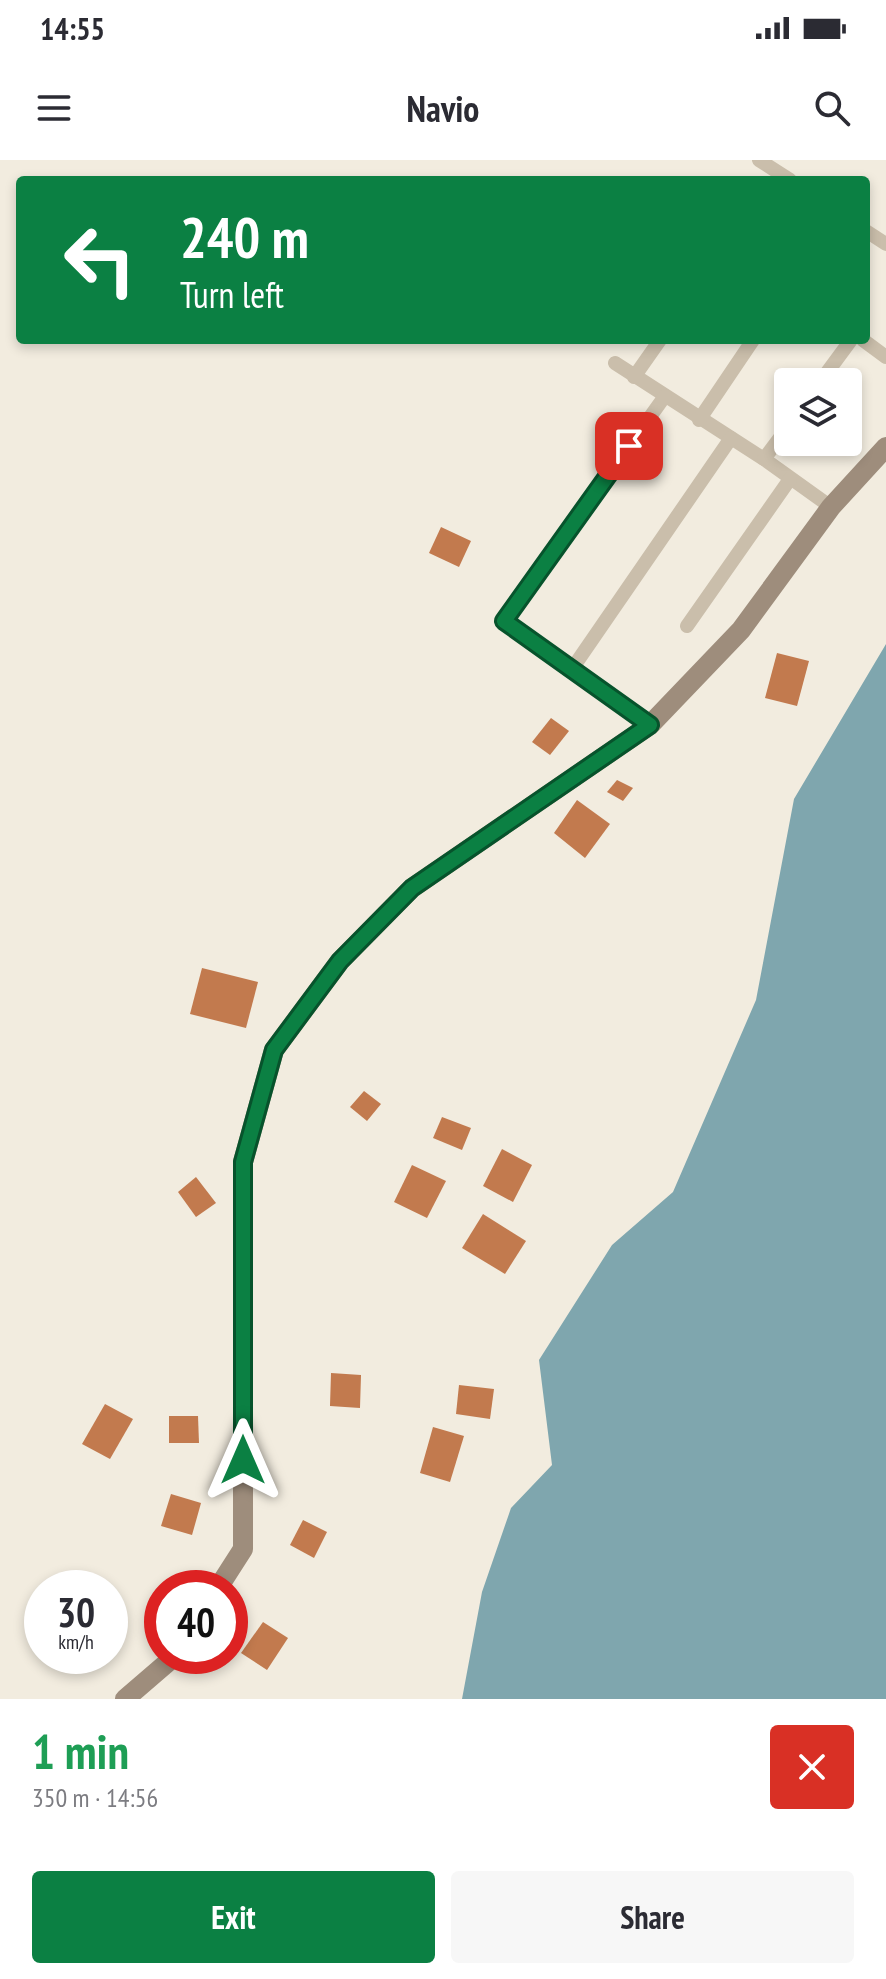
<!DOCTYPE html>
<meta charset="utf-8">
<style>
body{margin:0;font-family:"PT Sans Narrow",sans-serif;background:#f7f7f7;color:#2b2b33;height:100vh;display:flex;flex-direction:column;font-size:30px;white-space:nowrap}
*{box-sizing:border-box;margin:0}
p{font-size:26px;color:#7c7c81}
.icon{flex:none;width:44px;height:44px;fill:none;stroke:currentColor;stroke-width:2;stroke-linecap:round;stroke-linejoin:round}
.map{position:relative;height:1539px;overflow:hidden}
.details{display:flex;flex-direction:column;background:#fff;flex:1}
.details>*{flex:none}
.top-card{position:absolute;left:16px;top:16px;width:854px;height:168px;border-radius:8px;box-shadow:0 4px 12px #0003;background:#0b8043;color:#fff;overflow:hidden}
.tools{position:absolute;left:774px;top:208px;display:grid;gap:16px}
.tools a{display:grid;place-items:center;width:88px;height:88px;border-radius:8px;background:#fff;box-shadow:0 4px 12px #0003;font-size:40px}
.speed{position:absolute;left:24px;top:1410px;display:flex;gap:16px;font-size:40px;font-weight:700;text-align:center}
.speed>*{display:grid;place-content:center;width:104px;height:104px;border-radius:50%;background:#fff;box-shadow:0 4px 12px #0003;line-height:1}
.speed small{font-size:20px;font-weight:400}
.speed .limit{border:12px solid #d22;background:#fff;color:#111}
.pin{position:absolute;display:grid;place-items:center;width:68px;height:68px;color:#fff;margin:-34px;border-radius:16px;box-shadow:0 4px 12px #0006}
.me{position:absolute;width:88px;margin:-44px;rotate:0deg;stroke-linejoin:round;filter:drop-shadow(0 0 6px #0008)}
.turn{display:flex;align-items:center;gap:28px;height:168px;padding:0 32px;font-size:36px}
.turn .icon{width:104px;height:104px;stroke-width:2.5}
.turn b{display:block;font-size:56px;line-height:68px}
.round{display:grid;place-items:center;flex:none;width:84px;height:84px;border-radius:8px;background:#f7f7f7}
.head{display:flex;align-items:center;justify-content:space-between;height:136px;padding:0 32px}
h1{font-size:48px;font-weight:700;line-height:60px;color:#1e9e55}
.button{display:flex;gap:16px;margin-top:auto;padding:16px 32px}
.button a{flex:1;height:92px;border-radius:8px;background:#0b8043;color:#fff;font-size:32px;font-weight:700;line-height:92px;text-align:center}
.button a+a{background:#f7f7f7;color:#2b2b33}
.status{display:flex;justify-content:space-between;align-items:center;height:56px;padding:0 40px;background:#fff;direction:ltr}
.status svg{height:22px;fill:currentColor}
header{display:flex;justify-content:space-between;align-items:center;height:104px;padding:0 32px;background:#fff;font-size:36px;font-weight:700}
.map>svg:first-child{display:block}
.water{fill:#7fa6ae}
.building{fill:#c27a4e}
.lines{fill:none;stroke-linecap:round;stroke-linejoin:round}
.lane{stroke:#cabeab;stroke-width:14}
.secondary{stroke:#9e8d7c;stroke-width:20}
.route-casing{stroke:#07532c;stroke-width:20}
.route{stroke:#0b8043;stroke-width:14}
</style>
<div class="status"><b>14:55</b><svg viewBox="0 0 49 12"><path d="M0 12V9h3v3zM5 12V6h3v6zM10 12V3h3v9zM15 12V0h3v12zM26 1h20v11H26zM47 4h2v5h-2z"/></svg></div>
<header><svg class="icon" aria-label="menu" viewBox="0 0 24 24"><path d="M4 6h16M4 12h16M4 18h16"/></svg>Navio<svg class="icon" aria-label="search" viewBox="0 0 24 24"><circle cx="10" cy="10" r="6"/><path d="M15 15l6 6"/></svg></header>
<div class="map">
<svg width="886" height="1539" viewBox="0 0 886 1539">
<rect width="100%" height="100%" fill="#f2ecdf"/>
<polygon class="water" points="886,484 886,1539 462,1539 482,1432 511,1348 552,1305 539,1200 612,1085 673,1032 756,840 794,639"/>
<g class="building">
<polygon points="441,367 471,381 459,407 429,393"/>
<polygon points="777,493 809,501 797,546 765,538"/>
<polygon points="551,558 569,571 550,595 532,582"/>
<polygon points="617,620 633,628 623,641 607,632"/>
<polygon points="577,640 610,664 585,698 554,673"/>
<polygon points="202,808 258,822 246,868 190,854"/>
<polygon points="364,931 381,944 367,961 350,947"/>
<polygon points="442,957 471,968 462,990 433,978"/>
<polygon points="502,989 532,1005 513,1042 483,1026"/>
<polygon points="412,1005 446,1021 427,1058 394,1042"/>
<polygon points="196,1017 216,1043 196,1057 178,1032"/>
<polygon points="483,1054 526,1081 505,1114 462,1088"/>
<polygon points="331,1213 361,1215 360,1248 330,1246"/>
<polygon points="459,1225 494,1229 490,1259 456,1254"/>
<polygon points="105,1244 133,1259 110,1299 82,1284"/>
<polygon points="169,1256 198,1256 199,1283 169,1283"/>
<polygon points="433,1267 464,1276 450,1322 420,1313"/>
<polygon points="171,1334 201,1343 192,1375 161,1366"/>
<polygon points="303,1360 327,1372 314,1398 290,1385"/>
<polygon points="263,1462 288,1478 267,1510 241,1493"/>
</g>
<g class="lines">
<g class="lane">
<polyline points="759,0 790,20"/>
<polyline points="866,71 886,84"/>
<polyline points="863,180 886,197"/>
<polyline points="615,203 764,299 831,347"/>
<polyline points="634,217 660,180"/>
<polyline points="820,222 851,180"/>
<polyline points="699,260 753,180"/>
<polyline points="764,299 788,267"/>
<polyline points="687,466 790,319"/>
<polyline points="572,509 731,278"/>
<polyline points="650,565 504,461 665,236"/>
</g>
<g class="secondary">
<polyline points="218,1428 243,1389 243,1002 274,890 340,801 412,728 650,565 741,470 831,347 886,287"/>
<polyline points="125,1539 175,1496"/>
</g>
</g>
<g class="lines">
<g class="route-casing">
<polyline id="route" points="243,1300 243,1002 274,890 340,801 412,728 650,565 504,461 629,286"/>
</g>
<use href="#route" class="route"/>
</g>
</svg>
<div class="tools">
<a><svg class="icon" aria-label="layers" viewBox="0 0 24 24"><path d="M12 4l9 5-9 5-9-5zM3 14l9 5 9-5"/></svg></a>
</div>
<div class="speed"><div>30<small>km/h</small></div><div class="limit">40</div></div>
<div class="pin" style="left:629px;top:286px;background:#d93025"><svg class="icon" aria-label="arrive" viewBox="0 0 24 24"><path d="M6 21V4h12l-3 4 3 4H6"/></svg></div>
<svg class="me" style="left:243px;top:1300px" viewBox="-20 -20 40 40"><path d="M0-17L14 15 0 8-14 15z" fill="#0b8043" stroke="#fff" stroke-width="4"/></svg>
<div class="top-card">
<div class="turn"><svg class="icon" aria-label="left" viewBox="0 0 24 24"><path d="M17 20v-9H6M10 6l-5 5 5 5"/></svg><div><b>240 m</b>Turn left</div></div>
</div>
</div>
<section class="details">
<div class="head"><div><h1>1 min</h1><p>350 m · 14:56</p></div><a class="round" style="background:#d93025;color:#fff"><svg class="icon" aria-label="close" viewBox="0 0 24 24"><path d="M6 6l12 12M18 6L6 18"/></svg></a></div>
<div class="button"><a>Exit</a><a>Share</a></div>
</section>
